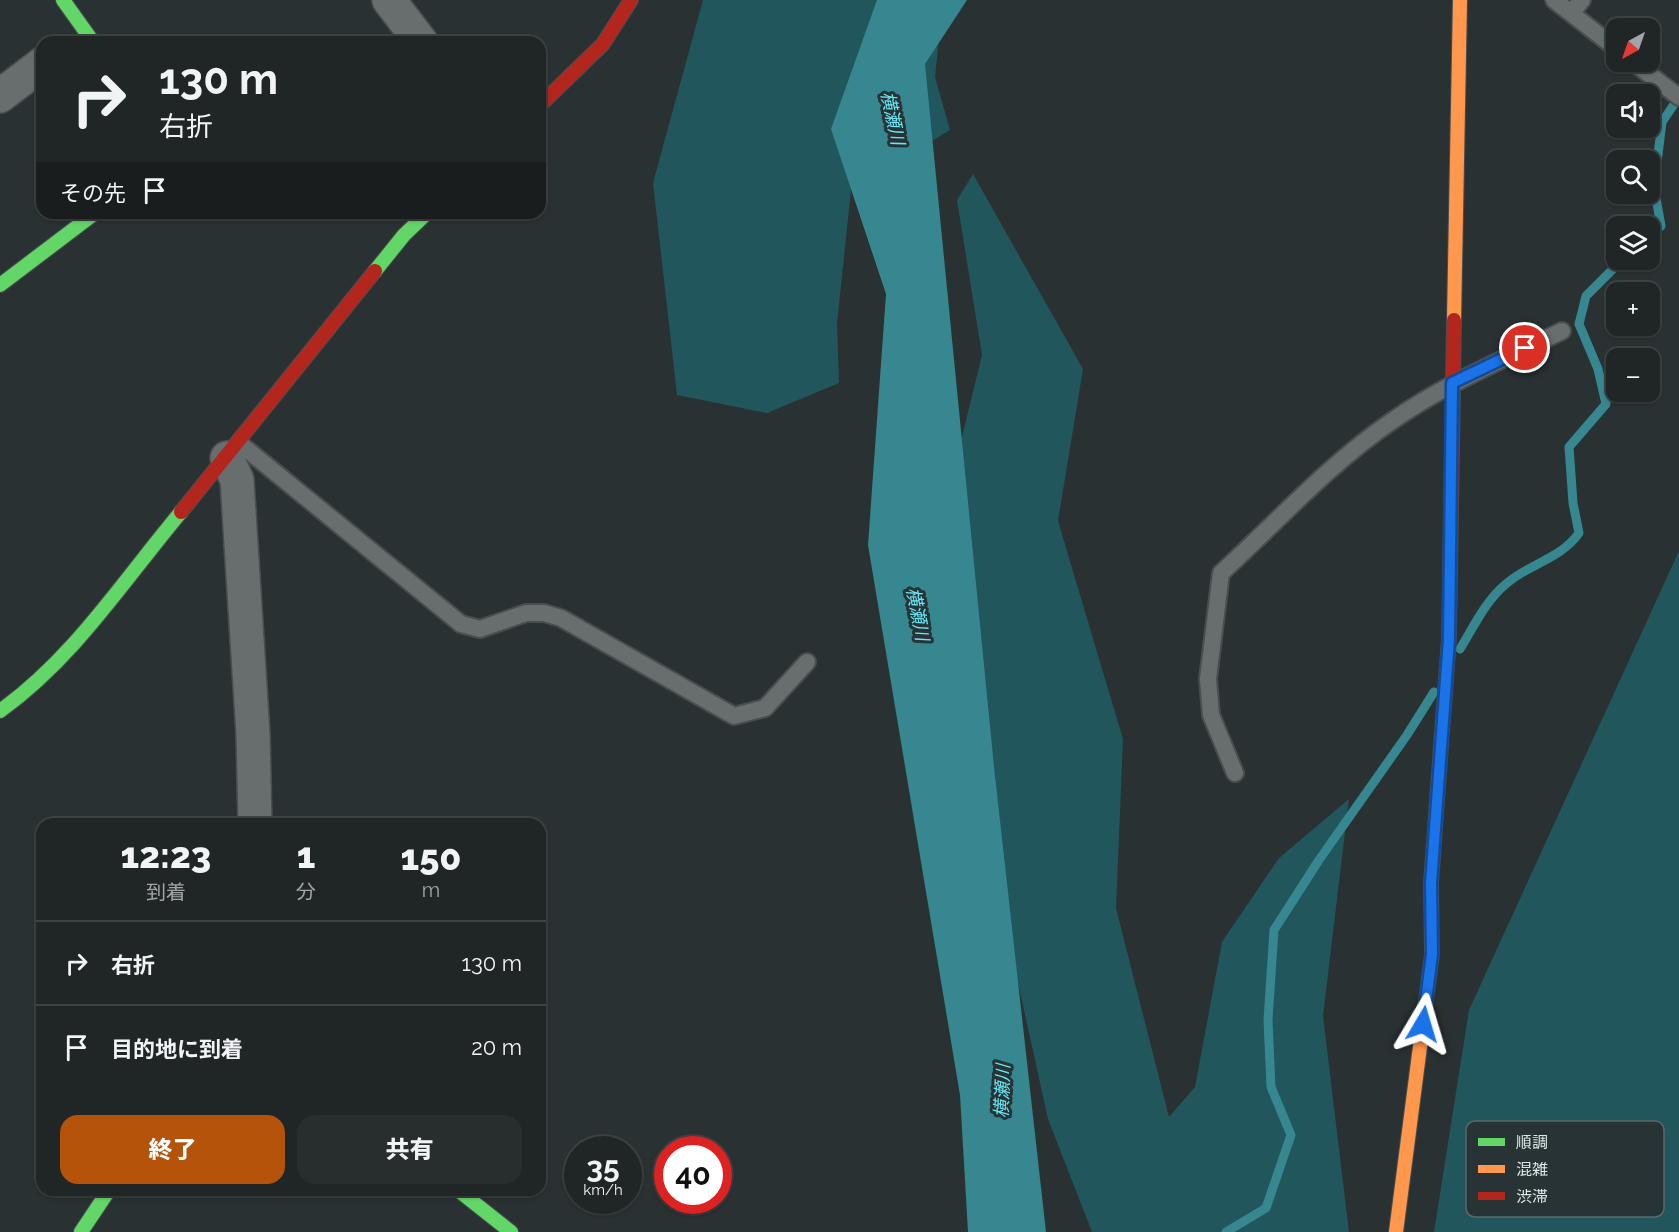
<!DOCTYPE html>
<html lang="ja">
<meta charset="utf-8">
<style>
body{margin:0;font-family:Raleway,"Noto Sans JP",sans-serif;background:#282d2e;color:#f1f3f6;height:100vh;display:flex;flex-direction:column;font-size:22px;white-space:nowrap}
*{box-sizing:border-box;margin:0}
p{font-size:20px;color:#a2a5a7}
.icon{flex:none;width:33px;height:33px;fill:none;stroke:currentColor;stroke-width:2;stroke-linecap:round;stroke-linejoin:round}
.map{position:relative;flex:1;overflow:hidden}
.sheet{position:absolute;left:36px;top:818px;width:510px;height:378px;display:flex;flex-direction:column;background:#202526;border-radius:18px;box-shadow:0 2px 4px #0004,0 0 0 2px #3d4243}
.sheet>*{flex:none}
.top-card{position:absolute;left:36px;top:36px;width:510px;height:183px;border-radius:18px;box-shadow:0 2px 4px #0004,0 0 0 2px #3d4243;background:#202526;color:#f1f3f6;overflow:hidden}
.needle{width:39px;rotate:220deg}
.buttons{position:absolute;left:1606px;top:18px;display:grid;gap:12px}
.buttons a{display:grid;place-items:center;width:54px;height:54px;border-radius:12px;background:#202526;box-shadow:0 2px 4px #0004,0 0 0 2px #3d4243;font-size:30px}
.speed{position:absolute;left:564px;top:1136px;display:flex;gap:12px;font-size:30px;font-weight:700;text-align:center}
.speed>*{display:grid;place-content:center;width:78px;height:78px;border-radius:50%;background:#202526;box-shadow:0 2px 4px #0004,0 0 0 2px #3d4243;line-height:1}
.speed small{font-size:15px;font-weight:400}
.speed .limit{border:9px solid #d22;background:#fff;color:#111}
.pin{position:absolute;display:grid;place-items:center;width:51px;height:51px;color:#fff;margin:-26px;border:3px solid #fff;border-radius:50%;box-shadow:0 2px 6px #0007}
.me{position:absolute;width:66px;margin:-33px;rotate:7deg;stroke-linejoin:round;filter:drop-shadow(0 0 4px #0008)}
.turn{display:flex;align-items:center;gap:21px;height:126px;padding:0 24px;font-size:27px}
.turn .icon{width:78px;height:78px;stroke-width:2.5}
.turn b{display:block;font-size:42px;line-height:51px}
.then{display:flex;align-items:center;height:57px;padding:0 24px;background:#0003;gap:12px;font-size:22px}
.eta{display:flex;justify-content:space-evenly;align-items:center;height:102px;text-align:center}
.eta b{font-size:36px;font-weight:800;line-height:42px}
.primary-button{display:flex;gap:12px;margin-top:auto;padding:12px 24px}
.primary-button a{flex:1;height:69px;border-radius:18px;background:#b45309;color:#fff;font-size:24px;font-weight:800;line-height:69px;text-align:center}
.primary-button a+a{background:#282d2e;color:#f1f3f6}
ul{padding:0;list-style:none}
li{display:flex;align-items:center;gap:18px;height:84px;padding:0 24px;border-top:2px solid #3d4243}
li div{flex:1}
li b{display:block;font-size:22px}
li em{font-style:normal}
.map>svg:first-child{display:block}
.green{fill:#21565c}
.water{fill:#368790}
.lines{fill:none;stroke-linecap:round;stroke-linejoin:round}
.stream{stroke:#368790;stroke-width:9}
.lane-casing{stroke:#484e4f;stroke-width:20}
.street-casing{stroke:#484e4f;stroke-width:36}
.fast-casing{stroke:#484e4f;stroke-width:16}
.slow-casing{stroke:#484e4f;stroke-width:16}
.jam-casing{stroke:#484e4f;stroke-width:16}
.lane{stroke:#686d6e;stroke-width:16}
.street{stroke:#686d6e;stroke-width:33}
.fast{stroke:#63d668;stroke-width:14}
.slow{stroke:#ff974d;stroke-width:14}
.jam{stroke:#b3261e;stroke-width:14}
.route-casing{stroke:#114b97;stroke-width:15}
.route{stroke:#1a73e8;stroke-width:10}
.labels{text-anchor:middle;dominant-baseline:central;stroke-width:6;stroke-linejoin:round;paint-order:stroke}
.water-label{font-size:18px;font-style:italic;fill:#67e7f5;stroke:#273335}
.key{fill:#273335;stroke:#5e686a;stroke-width:1.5}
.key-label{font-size:16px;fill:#dee5e6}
</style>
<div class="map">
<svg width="1679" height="1232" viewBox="0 0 1679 1232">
<rect width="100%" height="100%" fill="#2a3132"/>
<g class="green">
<polygon points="703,0 943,0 935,77 950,130 851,190 837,324 839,383 767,413 677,395 653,183"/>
<polygon points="973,174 1083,369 1058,521 1123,739 1116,908 1169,1117 1195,1087 1222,942 1279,858 1349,799 1323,1016 1349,1232 1092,1232 1048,1119 970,765 957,457 982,355 957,200"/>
<polygon points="1679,551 1679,1232 1434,1232 1469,1010"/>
</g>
<polygon class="water" points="877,0 967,0 925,64 994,767 1046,1232 968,1232 960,1095 868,545 886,294 831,129"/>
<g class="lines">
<g class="stream">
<polyline points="1650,235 1661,226 1654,187 1662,122 1679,97"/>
<path d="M1460 649C1473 628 1486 600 1506 584 1528 564 1561 559 1579 533L1573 503 1569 447 1606 404 1598 369 1579 324 1586 296 1622 260"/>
<polyline points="1226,1232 1266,1208 1291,1135 1271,1087 1268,1020 1274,930 1319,860 1407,735 1434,692"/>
</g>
<g class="lane-casing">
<g id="lane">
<polyline points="1554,0 1617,49"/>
<polyline points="1571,13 1582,0"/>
<polyline points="1633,62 1679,97"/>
<polyline points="239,443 461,624 480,629 526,613 544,613 561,618 734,716 765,708 807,662"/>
<path d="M1235 773 1211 715 1208 679 1221 573C1277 522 1329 464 1392 421 1445 384 1504 359 1562 331"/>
</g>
</g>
<g class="street-casing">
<g id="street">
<polyline points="389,0 421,42"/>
<polyline points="0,96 42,64"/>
<polyline points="227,458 237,480 253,734 255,824"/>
</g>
</g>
<g class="fast-casing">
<g id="fast">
<polyline points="63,0 93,42"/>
<polyline points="375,271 404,235 427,213"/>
<polyline points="0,285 95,213"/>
<path d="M0 711C74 658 123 581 181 512"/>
<polyline points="458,1190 511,1232"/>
<polyline points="81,1232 109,1190"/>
</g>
</g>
<g class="slow-casing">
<g id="slow">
<polyline points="1454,320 1460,0"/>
<polyline points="1396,1232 1432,954 1431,883 1443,719"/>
</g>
</g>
<g class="jam-casing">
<g id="jam">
<polyline points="540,105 603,44 631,0"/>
<polyline points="181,512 375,271"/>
<polyline points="1443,719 1449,639 1454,320"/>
</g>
</g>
<use href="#lane" class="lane"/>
<use href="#street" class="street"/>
<use href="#fast" class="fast"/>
<use href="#slow" class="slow"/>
<use href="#jam" class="jam"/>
</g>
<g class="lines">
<g class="route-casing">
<polyline id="route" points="1423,1024 1432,954 1431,883 1449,639 1452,383 1525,348"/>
</g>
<use href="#route" class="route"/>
</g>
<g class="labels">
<g class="water-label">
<text transform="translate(893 118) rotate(78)">横瀬川</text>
<text transform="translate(918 614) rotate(79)">横瀬川</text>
<text transform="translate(1002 1091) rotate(-88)">横瀬川</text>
</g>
</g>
<rect x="1466" y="1121" width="198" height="96" rx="9" class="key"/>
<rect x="1478" y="1138" width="27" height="8" fill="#63d668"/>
<rect x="1478" y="1165" width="27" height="8" fill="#ff974d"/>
<rect x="1478" y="1192" width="27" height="8" fill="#b3261e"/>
<g class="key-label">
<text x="1516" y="1148">順調</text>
<text x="1516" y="1175">混雑</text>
<text x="1516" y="1202">渋滞</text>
</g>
</svg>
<div class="buttons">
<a><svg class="needle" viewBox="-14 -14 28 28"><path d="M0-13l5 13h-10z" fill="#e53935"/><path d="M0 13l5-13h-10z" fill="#a2a5a7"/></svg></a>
<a><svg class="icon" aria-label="sound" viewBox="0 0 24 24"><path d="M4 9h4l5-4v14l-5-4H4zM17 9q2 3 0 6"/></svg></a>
<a><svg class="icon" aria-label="search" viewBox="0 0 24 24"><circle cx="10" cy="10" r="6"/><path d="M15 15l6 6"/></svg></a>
<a><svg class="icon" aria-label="layers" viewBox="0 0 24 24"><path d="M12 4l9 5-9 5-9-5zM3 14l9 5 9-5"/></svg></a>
<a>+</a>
<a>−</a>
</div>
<div class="speed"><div>35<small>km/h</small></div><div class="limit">40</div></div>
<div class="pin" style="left:1525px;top:348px;background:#d93025"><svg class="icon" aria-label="arrive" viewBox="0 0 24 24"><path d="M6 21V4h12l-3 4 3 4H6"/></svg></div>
<svg class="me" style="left:1423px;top:1024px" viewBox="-20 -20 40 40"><path d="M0-17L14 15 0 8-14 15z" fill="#1a73e8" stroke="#fff" stroke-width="4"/></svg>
<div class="top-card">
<div class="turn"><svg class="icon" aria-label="right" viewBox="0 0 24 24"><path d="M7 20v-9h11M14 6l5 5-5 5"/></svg><div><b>130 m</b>右折</div></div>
<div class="then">その先<svg class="icon" aria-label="arrive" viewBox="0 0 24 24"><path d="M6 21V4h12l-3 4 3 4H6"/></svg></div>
</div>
<section class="sheet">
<div class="eta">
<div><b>12:23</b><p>到着</p></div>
<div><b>1</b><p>分</p></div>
<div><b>150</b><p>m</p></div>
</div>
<ul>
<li><svg class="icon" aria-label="right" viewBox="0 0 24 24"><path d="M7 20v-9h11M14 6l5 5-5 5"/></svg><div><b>右折</b></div><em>130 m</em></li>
<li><svg class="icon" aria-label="arrive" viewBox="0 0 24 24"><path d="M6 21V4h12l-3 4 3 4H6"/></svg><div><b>目的地に到着</b></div><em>20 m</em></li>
</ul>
<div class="primary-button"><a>終了</a><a>共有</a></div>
</section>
</div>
